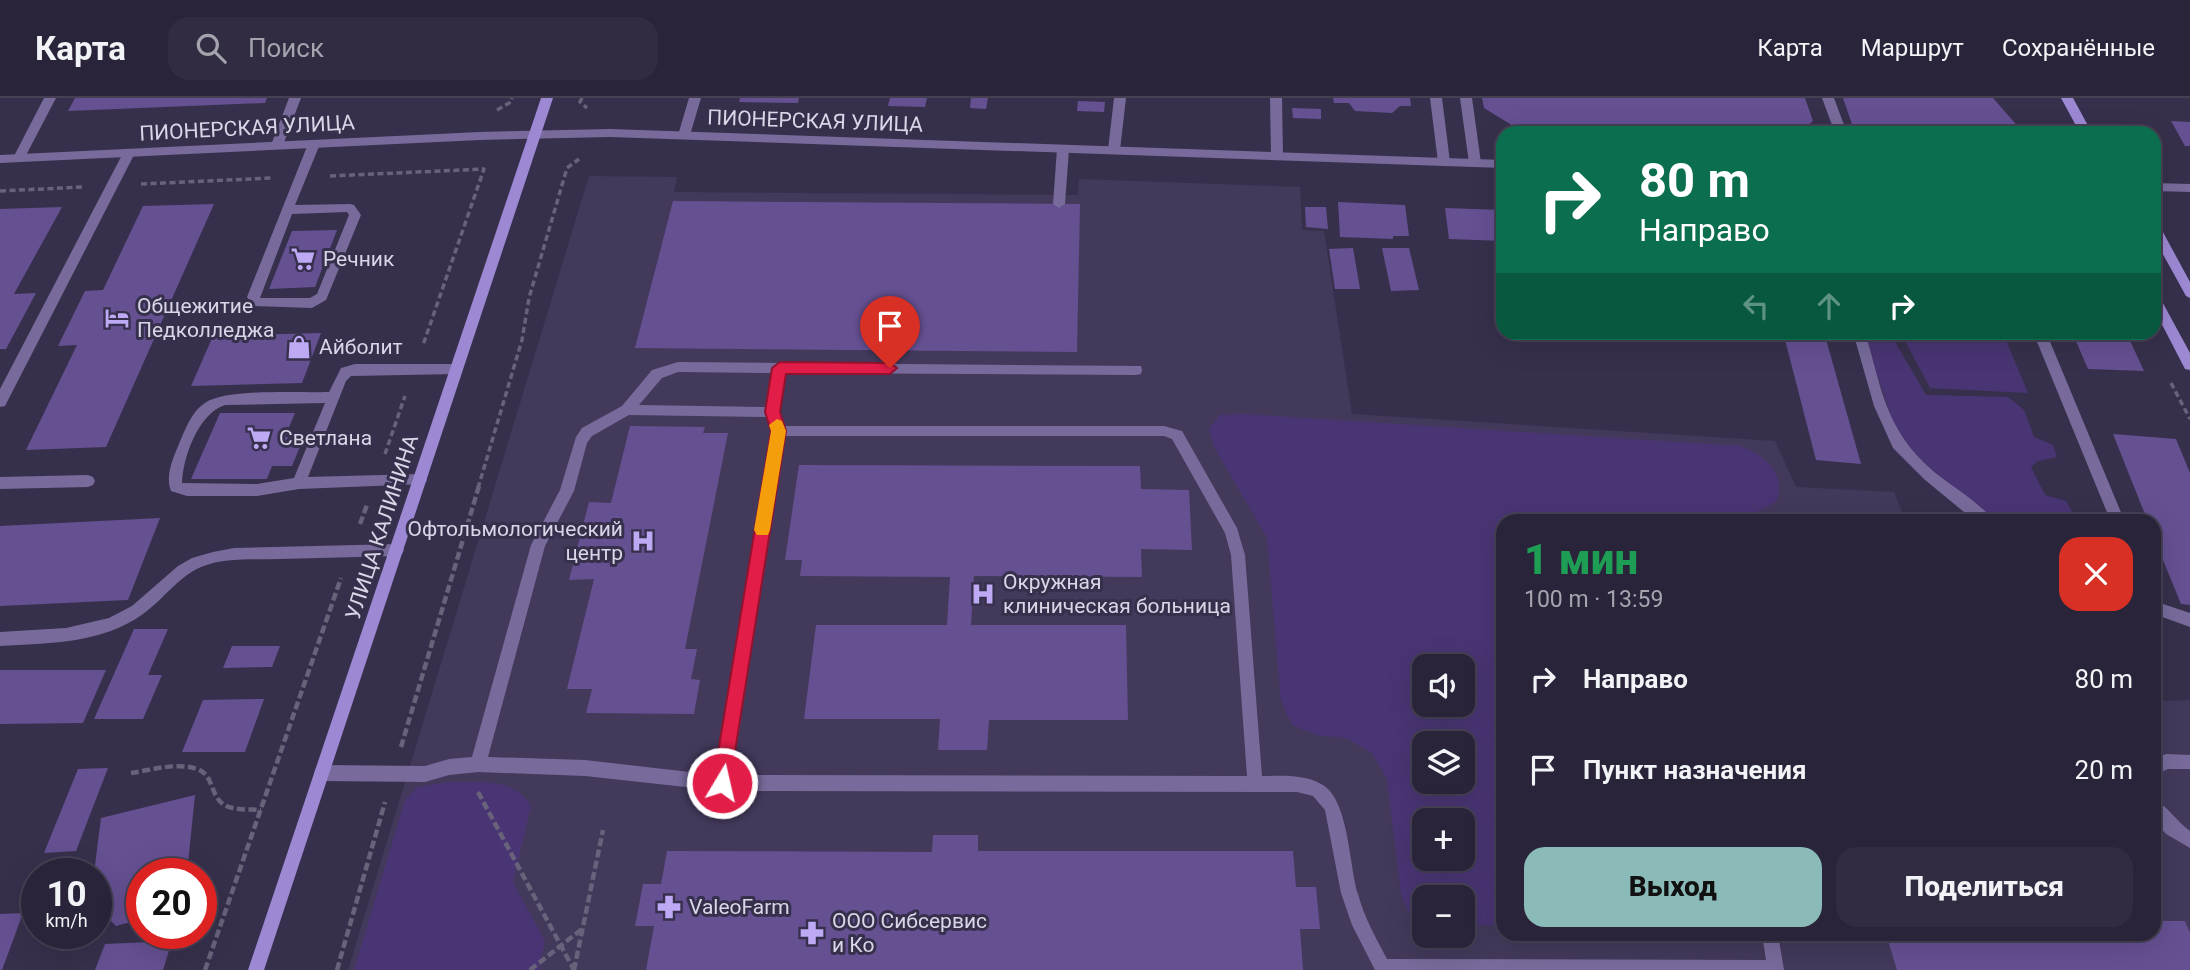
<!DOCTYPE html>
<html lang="ru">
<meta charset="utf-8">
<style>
body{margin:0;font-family:Roboto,sans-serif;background:#312c41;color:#f1f3f6;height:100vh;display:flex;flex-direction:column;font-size:26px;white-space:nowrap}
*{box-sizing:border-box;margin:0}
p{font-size:23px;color:#a5a4ae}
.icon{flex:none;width:38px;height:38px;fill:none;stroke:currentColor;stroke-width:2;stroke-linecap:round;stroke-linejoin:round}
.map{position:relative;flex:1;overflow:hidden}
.side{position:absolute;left:1496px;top:416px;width:665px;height:427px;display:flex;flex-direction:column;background:#292439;border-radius:21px;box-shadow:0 7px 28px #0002,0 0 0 2px #454153}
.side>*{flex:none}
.hud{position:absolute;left:1496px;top:28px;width:665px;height:214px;border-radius:21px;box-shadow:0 7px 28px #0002,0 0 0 2px #454153;background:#0b6e4f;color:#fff;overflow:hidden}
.buttons{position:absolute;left:1412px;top:556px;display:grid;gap:14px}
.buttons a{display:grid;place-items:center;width:63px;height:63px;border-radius:14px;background:#292439;box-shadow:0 7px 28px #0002,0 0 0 2px #454153;font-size:35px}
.speed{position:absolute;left:21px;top:760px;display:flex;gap:14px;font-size:35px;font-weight:700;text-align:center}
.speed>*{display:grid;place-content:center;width:91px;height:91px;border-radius:50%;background:#292439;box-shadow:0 7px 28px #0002,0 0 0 2px #454153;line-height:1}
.speed small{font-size:18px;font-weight:400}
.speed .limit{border:10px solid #d22;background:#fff;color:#111}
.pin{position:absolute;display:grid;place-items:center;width:60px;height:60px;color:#fff;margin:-72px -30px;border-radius:50% 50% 50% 0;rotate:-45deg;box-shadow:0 0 7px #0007}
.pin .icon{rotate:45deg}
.me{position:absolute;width:77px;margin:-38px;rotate:9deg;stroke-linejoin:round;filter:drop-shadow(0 0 5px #0008)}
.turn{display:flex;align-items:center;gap:24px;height:147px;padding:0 28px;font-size:32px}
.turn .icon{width:91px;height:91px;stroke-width:2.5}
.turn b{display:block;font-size:49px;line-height:60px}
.lanes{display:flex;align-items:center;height:66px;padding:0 28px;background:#0003;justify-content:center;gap:35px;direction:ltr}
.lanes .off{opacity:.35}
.round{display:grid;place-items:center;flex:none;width:74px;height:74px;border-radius:21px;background:#312c41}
.headline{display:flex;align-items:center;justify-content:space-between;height:119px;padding:0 28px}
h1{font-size:42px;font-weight:800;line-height:52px;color:#1e9e55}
.action{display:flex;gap:14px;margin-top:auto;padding:14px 28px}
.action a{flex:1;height:80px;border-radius:21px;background:#8bbbb9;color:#111;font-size:28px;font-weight:800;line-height:80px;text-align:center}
.action a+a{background:#312c41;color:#f1f3f6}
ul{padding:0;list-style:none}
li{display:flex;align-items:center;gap:21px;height:91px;padding:0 28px}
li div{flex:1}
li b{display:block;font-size:26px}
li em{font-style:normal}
header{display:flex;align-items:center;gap:42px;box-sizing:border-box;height:98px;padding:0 35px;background:#292439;border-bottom:2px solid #454153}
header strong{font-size:33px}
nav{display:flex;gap:38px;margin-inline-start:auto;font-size:24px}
.search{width:490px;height:63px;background:#312c41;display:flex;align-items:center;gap:18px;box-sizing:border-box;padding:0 24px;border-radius:21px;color:#a5a4ae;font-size:26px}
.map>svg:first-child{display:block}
.built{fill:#43395b;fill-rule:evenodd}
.green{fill:#493573;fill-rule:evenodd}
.building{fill:#655092}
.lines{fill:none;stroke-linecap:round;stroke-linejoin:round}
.path-far1{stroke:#69627b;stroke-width:3.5;stroke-dasharray:6 3.5;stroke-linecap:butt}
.path{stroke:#69627b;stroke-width:4.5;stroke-dasharray:8 3.5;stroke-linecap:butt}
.service{fill:#786b9b;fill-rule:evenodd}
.tertiary{fill:#786b9b;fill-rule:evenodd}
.secondary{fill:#9d88d4;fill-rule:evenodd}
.route{fill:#e11d48;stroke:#92132f;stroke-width:2}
.slow{fill:#f59e0b}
.labels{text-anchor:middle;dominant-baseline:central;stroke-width:6;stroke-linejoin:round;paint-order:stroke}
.street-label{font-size:21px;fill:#dad6e8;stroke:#37304c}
.poi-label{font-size:21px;fill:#dad6e8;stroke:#37304c;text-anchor:start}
</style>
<header>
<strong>Карта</strong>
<div class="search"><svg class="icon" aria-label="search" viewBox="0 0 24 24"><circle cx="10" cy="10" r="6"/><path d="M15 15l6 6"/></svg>Поиск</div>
<nav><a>Карта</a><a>Маршрут</a><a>Сохранённые</a></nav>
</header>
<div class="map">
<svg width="2190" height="872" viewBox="0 0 2190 872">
<rect width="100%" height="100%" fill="#37304c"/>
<path class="built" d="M589 78 677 79 674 94 1078 97 1079 81 1300 89 1302 132 1324 133 1352 316 1775 343 1796 389 1894 394 1906 423 1503 424V836H2154V603L2190 602V872H348ZM1424 569H1463V607H1424ZM1424 646H1463V684H1424ZM1424 723H1463V761H1424ZM1424 800H1463V838H1424Z"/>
<g class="green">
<polygon points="1863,235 1890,235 1926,297 2008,299 2024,312 2034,339 2053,347 2057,359 2038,363 2031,369 2045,397 2066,403 2077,423 1995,423 1913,356 1900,340 1891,319"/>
<polygon points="1901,235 2003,235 2028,295 1930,290"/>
<path d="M1243 316 1740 348C1764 356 1788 377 1776 404L1753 416 1749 423 1503 424V827H1463V800H1424V824C1410 818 1405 810 1401 796L1387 681 1372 655 1346 640 1317 637 1292 627 1281 603 1267 440 1214 349 1209 331 1220 317ZM1424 569H1463V607H1424ZM1424 646H1463V684H1424ZM1424 723H1463V761H1424Z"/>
<path d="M449 684C481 685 512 678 531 708L513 784 545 843 539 872H354L405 702 417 689Z"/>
</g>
<g class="building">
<polygon points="75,0 267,0 265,5 68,13"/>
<polygon points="740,0 799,0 798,5 739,4"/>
<polygon points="890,0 927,0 925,9 888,8"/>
<polygon points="971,0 988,0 986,11 970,10"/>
<polygon points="1333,0 1410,0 1411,8 1400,8 1392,15 1355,13 1349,5 1334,5"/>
<polygon points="1482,0 1805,0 1813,23 1798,35 1610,35 1518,31 1484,10"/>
<polygon points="1843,0 1993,0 2021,32 1999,35 1855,35"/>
<polygon points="1078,3 1105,4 1104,14 1077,13"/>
<polygon points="1292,10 1321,11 1321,21 1293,20"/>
<polygon points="2171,23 2190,24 2190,48 2185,48"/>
<polygon points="673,103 1080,106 1077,254 635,250"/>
<polygon points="1338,104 1405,107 1409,138 1393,138 1393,141 1340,139"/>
<polygon points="214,106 106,349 26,352 77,247 58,248 85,193 103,192 143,108"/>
<polygon points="62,109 14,196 36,195 6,251 0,251 0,111"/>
<polygon points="1305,109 1326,109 1328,131 1306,129"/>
<polygon points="1445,110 1503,112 1503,143 1449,141"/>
<polygon points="337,132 315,189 269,191 292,133"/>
<polygon points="1353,150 1360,191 1335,191 1329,151"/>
<polygon points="1382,150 1409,150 1419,192 1391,193"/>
<polygon points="1783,234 1824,234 1861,366 1816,362"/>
<polygon points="2072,234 2126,234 2144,273 2088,271"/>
<polygon points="321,235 302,285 191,288 213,238"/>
<polygon points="220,315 295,315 285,339 304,339 292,368 272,368 267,381 191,381"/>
<polygon points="630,328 705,329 703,335 728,335 685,551 697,551 691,581 700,582 694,616 586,615 592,591 567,591 594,481 569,482 589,404 611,405"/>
<polygon points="2113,336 2176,341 2190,375 2190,507 2181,506 2154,440 2154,424 2148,424"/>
<polygon points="799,367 1140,368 1141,391 1189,392 1192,452 1141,451 1142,479 974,478 971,527 1126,527 1128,622 989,622 987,652 938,652 940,621 804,621 816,527 947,527 950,479 800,478 802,462 785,462"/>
<polygon points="1810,414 1882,414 1885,424 1813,424"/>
<polygon points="160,420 128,502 0,508 0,428"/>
<polygon points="134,531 168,531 148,577 162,577 143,621 94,621"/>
<polygon points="232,548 280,548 272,569 223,570"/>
<polygon points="0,572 106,572 83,625 0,626"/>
<polygon points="260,601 264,601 245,654 182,654 203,602"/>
<polygon points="108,670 76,753 44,755 78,671"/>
<polygon points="195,697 187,775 142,775 142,821 116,828 104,816 105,812 96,814 96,775 94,775 101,720"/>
<polygon points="933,737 978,737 978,753 1293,753 1296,789 1316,789 1320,831 1300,831 1303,872 646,872 654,828 635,828 643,786 661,786 667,753 932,754"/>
<polygon points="23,815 2,872 0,872 0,816"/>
<polygon points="2154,823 2185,823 2190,835 2190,872 1897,872 1886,836 2154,836"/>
<polygon points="172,843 163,872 95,872 105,846"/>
</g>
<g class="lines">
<g class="path-far1">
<polyline points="582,0 580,4 587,10"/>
<polyline points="497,12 511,4 512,0"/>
<polyline points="330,78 484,71 423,247"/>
<polyline points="141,86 272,80"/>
<polyline points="0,93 83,89"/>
<polyline points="2171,285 2190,321"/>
<polyline points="385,356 405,298"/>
<polyline points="478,390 522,242 529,200 567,70 579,61"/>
</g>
<g class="path">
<polyline points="360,426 367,407"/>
<polyline points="401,649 479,388"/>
<path d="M131 675C151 672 177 664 197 671 214 677 210 697 223 706 233 713 249 711 261 712"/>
<polyline points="478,694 574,872"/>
<polyline points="205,872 341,480"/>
<polyline points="337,872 385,704"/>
<polyline points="530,872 582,831"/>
<polyline points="574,872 603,732"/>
</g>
<g class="service">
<polygon points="44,0 56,0 23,63 15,63 13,60"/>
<polygon points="289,0 301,0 283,47 277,51 271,47"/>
<polygon points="689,0 701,0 690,37 684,41 678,37"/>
<polygon points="1114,0 1126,0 1120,52 1114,56 1108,52"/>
<polygon points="1270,0 1282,0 1283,58 1277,62 1271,58"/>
<polygon points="1430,0 1442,0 1450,64 1444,68 1438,64"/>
<polygon points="1460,0 1472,0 1481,65 1475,69 1469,65"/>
<polygon points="1822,0 1834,0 1847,35 1835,35"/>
<path d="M314 42 320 46 295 107 350 106 354 107 361 117 326 202 312 210 253 208 247 199 308 46ZM347 114 349 117 317 196 310 200H260L292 116Z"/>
<polygon points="1063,47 1069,51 1065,106 1059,110 1053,106 1057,51"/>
<polygon points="129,51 135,55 5,308 0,309 0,291 123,55"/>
<path d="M1853 234H1865C1882 291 1885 331 1932 372 1948 386 1984 407 1994 424H1976L1924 381 1893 350 1874 308Z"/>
<polygon points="2033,234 2046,234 2125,424 2111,424"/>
<path d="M678 264 1141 268 1142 272 1141 276 1136 277 786 275 780 314 783 328H1164L1182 333 1237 430 1245 457 1262 678C1282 678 1303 676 1321 686 1349 700 1349 767 1358 796 1364 819 1376 840 1387 861L1766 862 1762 836H1778L1784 872H1375L1352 827 1341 795 1325 712 1313 698 1297 694 722 693 585 678 478 674 449 677 425 684 322 683 316 680 314 675 316 670 322 667 425 668 449 661 472 659 531 447 560 392 576 339 582 330 622 308 652 272ZM678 274 773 275 767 309 639 307 662 280ZM629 317 768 319 771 333 716 677 585 662 488 659 545 448 574 393 587 345 592 338ZM784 338H1164L1172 341 1225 435 1231 457 1247 678 731 677Z"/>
<path d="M355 266H457L463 271 457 276 351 278 346 283 308 379 420 376 425 378 427 382 425 386 299 391 257 398H187L171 393C165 378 173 360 179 346 185 332 192 313 205 305 226 290 300 295 329 294L341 270ZM325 305 294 380 257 386 182 385C183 359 198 316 225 307Z"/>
<polygon points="88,377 93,379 95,383 93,387 88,389 0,391 0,379"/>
<path d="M397 446 402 448 404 452 402 456 397 458C358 459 319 460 280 461 254 462 225 459 201 469 178 479 163 502 143 516 102 546 48 545 0 548V534L66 530 109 520 132 508 178 468 192 460 213 454 234 450Z"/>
<polygon points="2154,503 2190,515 2190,529 2154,516"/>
<polygon points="2166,656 2190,657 2190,671 2168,671 2154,677 2154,661"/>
<path d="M2154 702C2168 708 2177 724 2190 733V750L2166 736 2154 722Z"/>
</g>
<g class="tertiary">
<polygon points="610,31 1503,62 1503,70 610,39 480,42 0,65 0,57 480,34"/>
<polygon points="2154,85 2190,86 2190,94 2154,93"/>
</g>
<g class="secondary">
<polygon points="541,0 553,0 264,872 248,872"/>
<polygon points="2061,0 2073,0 2092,35 2080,35"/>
<polygon points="2154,124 2158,125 2190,184 2190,200 2186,198 2154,140"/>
<polygon points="2154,194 2158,196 2190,255 2190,272 2185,271 2154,211"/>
</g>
</g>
<polygon class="route" points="780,264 890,265 897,270 890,276 786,276 780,314 786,333 730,685 728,691 722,693 715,691 713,685 771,333 765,314 772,270"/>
<polygon class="slow" points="777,321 782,323 786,333 770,432 768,437 757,437 754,432 771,333 769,327"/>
<defs>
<g id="supermarket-bare" transform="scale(1.89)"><path d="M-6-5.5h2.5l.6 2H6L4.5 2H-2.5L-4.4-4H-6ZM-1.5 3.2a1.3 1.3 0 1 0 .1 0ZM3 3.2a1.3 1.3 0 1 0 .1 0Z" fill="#bea9f5" stroke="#37304c" stroke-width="2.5" paint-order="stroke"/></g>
<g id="hotel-bare" transform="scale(1.89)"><path d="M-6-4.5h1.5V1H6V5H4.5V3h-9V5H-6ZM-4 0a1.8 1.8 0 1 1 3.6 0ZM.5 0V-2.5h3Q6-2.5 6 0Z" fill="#bea9f5" stroke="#37304c" stroke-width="2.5" paint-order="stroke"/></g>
<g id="shop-bare" transform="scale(1.89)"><path d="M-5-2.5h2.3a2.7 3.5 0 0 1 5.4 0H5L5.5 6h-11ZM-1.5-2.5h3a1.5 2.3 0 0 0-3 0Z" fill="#bea9f5" stroke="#37304c" stroke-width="2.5" paint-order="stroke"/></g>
<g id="hospital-bare" transform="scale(1.89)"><path d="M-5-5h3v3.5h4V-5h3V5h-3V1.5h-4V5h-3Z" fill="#bea9f5" stroke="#37304c" stroke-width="2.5" paint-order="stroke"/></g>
<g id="pharmacy-bare" transform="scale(1.89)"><path d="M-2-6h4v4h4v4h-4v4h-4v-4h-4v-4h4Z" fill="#bea9f5" stroke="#37304c" stroke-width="2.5" paint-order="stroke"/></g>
</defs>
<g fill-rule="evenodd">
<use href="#supermarket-bare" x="303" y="161"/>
<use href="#hotel-bare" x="117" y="220"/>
<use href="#shop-bare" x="299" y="249"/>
<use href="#supermarket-bare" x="259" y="340"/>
<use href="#hospital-bare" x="643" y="443"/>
<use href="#hospital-bare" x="983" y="496"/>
<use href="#pharmacy-bare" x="669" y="809"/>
<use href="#pharmacy-bare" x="812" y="835"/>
</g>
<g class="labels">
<g class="street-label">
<text transform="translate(815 23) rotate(2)">ПИОНЕРСКАЯ УЛИЦА</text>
<text transform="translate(247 30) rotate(-3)">ПИОНЕРСКАЯ УЛИЦА</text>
<text transform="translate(382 429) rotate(-72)">УЛИЦА КАЛИНИНА</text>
</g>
<g class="poi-label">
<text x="323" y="161">Речник</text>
<text x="137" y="208">Общежитие<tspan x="137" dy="24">Педколледжа</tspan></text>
<text x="319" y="249">Айболит</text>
<text x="279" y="340">Светлана</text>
<text x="623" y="431" text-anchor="end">Офтольмологический<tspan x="623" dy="24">центр</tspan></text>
<text x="1003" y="484">Окружная<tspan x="1003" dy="24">клиническая больница</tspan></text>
<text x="689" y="809">ValeoFarm</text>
<text x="832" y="823">ООО Сибсервис<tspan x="832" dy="24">и Ко</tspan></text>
</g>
</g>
</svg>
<div class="buttons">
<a><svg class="icon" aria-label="sound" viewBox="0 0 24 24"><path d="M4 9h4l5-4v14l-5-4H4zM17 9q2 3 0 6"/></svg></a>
<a><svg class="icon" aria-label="layers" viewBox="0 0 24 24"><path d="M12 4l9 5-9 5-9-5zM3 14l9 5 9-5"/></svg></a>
<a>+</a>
<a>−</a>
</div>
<div class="speed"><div>10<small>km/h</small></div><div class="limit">20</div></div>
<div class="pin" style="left:890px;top:270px;background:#d93025"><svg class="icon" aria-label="arrive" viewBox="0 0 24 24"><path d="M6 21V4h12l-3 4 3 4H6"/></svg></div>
<svg class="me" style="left:722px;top:685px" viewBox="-20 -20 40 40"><circle r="17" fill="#e11d48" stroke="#fff" stroke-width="3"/><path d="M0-11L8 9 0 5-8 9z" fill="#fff"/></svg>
<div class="hud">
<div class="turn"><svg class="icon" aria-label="right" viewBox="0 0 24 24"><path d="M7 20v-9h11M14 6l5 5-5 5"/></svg><div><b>80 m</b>Направо</div></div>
<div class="lanes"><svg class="icon off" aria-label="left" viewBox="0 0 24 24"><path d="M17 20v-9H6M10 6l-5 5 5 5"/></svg><svg class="icon off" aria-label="ahead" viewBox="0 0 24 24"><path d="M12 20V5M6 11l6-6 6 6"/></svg><svg class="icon" aria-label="right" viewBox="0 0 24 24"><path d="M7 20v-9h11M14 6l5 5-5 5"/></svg></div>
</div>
<section class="side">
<div class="headline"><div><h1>1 мин</h1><p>100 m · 13:59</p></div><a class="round" style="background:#d93025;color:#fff"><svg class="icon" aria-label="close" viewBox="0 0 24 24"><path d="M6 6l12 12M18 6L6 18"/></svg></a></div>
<ul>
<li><svg class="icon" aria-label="right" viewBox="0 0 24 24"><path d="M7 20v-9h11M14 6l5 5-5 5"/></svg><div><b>Направо</b></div><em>80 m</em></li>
<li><svg class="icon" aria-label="arrive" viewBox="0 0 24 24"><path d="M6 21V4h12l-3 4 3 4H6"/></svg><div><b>Пункт назначения</b></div><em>20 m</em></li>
</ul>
<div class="action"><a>Выход</a><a>Поделиться</a></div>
</section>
</div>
